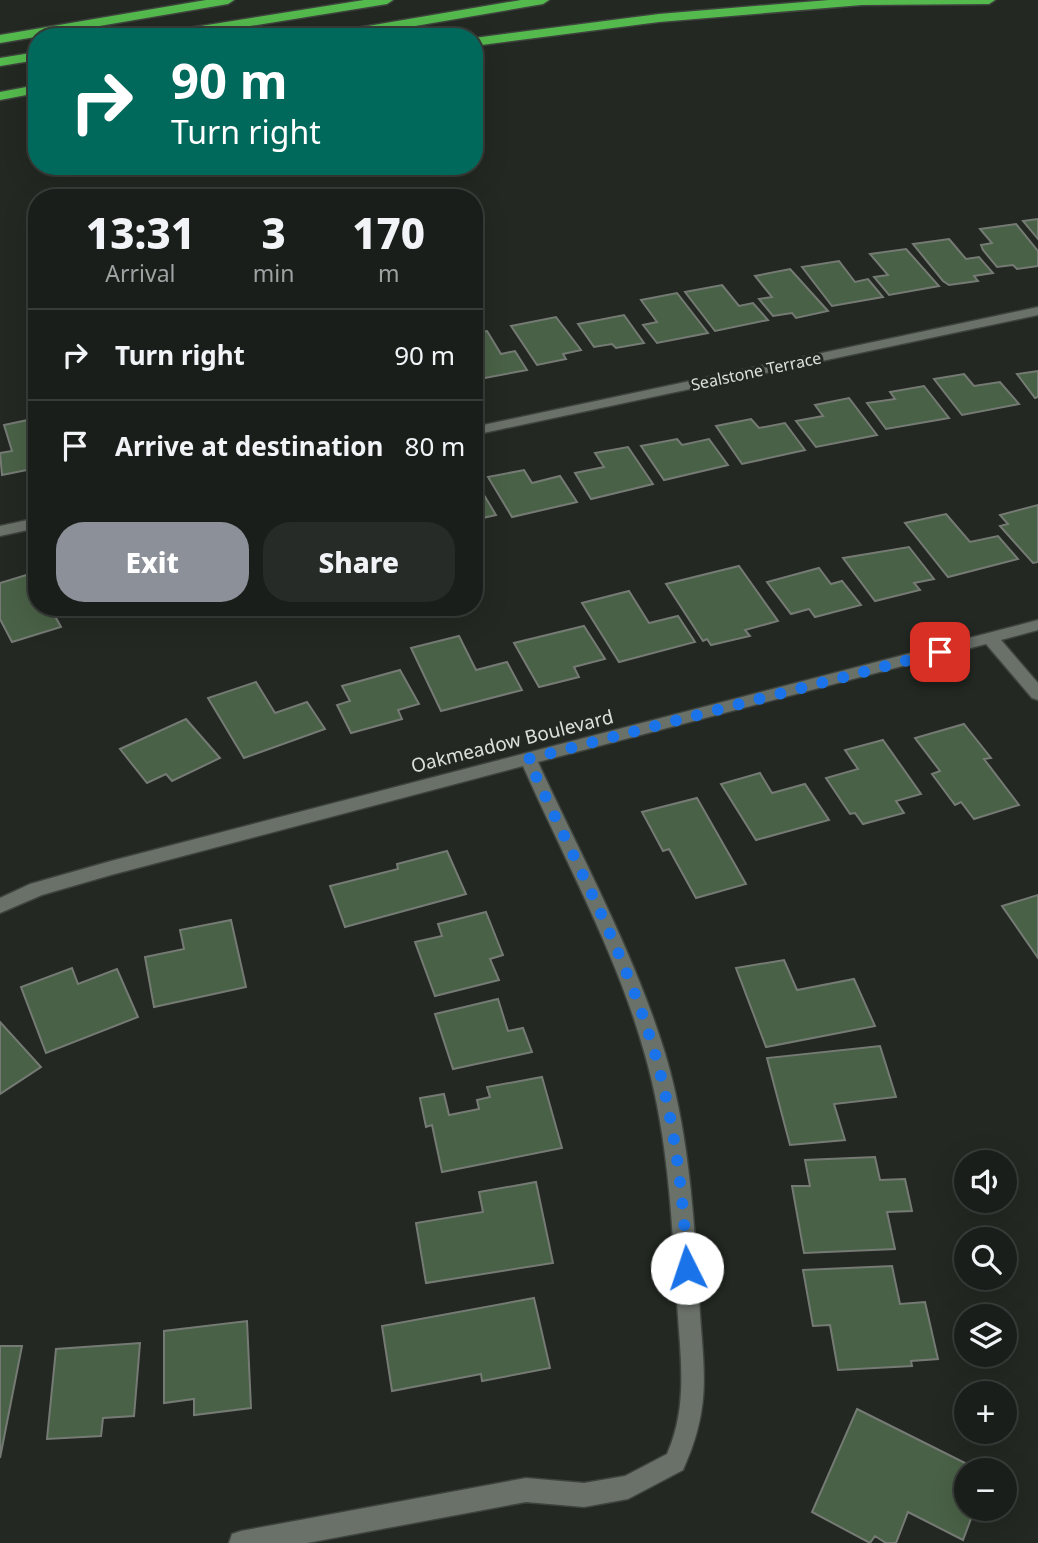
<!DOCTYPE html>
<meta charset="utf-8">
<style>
body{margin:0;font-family:"Noto Sans",sans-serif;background:#272b27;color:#f1f3f6;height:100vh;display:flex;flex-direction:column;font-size:26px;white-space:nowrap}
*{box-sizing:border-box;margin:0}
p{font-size:23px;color:#9fa2a2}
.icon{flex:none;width:38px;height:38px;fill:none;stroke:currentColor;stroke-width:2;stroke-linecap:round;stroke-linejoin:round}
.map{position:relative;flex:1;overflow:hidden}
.side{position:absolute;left:28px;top:189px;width:455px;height:427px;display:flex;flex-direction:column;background:#1a1e1a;border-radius:28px;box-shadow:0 7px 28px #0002,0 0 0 2px #383c39}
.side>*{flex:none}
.banner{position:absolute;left:28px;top:28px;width:455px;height:147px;border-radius:28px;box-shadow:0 7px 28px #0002,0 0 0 2px #383c39;background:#00695c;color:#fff;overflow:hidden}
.buttons{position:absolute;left:954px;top:1150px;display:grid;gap:14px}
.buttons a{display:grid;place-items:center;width:63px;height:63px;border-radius:50%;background:#1a1e1a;box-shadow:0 7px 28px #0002,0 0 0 2px #383c39;font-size:35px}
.pin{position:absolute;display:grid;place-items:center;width:60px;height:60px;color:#fff;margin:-30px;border-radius:14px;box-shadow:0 4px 10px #0006}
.me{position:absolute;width:77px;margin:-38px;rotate:356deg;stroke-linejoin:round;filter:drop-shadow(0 0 5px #0008)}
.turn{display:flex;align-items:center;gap:24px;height:147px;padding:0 28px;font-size:32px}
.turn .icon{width:91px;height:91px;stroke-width:2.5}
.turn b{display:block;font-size:49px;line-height:60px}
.eta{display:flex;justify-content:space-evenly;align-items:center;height:119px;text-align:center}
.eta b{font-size:42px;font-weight:800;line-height:49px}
.button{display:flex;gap:14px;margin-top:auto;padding:14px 28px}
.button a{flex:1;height:80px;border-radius:28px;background:#8c9099;color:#fff;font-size:28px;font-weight:800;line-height:80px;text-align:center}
.button a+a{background:#272b27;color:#f1f3f6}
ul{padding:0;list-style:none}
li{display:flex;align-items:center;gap:21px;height:91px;padding:0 28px;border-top:2px solid #383c39}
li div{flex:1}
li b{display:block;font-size:26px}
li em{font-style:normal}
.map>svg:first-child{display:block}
.building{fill:#496146;stroke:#757b74;stroke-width:2}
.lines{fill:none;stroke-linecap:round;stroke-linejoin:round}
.minor-casing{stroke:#3e433e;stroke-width:3}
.highway-casing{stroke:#3e433e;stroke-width:3}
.minor{fill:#6a7169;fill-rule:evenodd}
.highway{fill:#54ba4d;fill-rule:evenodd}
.route{stroke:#1a73e8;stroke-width:12;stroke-dasharray:0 21.6}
.labels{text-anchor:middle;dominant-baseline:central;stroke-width:6;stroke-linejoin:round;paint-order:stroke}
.far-street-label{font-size:16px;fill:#dce0dc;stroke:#232822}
.street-label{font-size:19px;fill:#dce0dc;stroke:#232822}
</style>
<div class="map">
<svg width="1038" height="1543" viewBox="0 0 1038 1543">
<rect width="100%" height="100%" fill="#232822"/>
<g class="building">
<polygon points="1038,219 1038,239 1023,221"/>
<polygon points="1016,224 1038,251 1038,266 1017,269 1013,265 997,267 983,250 981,245 992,243 980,229"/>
<polygon points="949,239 966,259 979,257 993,273 974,276 978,281 949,285 943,281 913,244"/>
<polygon points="906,249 939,286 889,295 874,277 888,275 870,254"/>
<polygon points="839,261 855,282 868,279 883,297 832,306 802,267"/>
<polygon points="790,269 828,311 796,318 792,313 773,316 759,299 772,297 755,276"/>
<polygon points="722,285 739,306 753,303 768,320 715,331 685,292"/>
<polygon points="677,293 708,333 657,343 643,325 657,322 641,300"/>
<polygon points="624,315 644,343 616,348 612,344 594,347 578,324"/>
<polygon points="556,317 581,350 563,354 566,359 537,365 511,326"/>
<polygon points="487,331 501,354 515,351 527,370 474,380 474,333"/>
<polygon points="1038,371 1038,397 1035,398 1017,374"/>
<polygon points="964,374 974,386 1000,382 1019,404 962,415 934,379"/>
<polygon points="924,386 949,418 886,429 867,403 895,399 890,392"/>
<polygon points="849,398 877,435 816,447 796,421 823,416 815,405"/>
<polygon points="37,418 37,468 2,475 0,453 12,451 4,425"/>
<polygon points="751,419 759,428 785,423 805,450 742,464 716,426"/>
<polygon points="677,439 682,445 709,439 728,465 664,480 641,446"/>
<polygon points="628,447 653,484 591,499 575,473 604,467 595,453"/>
<polygon points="524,470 532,483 560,476 577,502 512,517 488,477"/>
<polygon points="474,480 475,480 496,515 474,520"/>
<polygon points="1038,505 1038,562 1033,563 1000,526 1008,524 1000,515"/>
<polygon points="946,514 970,542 998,536 1018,559 948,577 905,523"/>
<polygon points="909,547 934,579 914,583 920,590 875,601 843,558"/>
<polygon points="739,566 778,621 745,630 750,636 711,645 707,639 703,641 666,584"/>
<polygon points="819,568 831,584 842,581 861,605 815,617 809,609 791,614 767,582"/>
<polygon points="33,573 37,581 37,607 50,607 61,627 12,642 0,619 0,583"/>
<polygon points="629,591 649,623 678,616 695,642 619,662 582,603"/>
<polygon points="584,626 605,659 574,667 579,677 539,687 514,643"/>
<polygon points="459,636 476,670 507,662 522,690 441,711 411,648"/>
<polygon points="400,670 419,704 398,710 402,719 351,733 337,705 350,701 342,686"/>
<polygon points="256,682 275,713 307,702 325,729 244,758 208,698"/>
<polygon points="186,719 220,758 172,781 166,774 147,783 120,749"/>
<polygon points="964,724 991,758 984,759 1019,805 974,819 961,802 955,805 932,774 940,771 915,738"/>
<polygon points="883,740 921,794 896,801 904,813 863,824 855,813 850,814 826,778 858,769 845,750"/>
<polygon points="760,773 772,793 805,784 829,820 756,840 721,784"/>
<polygon points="697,798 746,884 696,898 669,849 663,851 642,812"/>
<polygon points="447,851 466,894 345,927 330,886 398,869 397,864"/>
<polygon points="1038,895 1038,958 1002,906"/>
<polygon points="486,912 503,955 490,959 499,980 435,996 415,942 442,936 438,924"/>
<polygon points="231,920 246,987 154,1007 145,957 184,949 180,930"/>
<polygon points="784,960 797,990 854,979 875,1026 766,1047 736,968"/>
<polygon points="72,968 78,984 117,969 138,1017 46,1053 21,987"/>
<polygon points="498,999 508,1031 523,1028 532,1052 453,1069 435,1014"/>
<polygon points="0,1022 41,1067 0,1094"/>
<polygon points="880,1046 896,1097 834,1104 845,1140 790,1145 767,1058"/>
<polygon points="542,1077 562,1148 442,1172 432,1125 426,1127 420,1098 444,1094 449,1115 479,1109 477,1100 490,1097 487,1087"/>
<polygon points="875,1157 880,1180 905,1179 912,1211 887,1212 895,1249 804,1253 792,1186 810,1186 805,1160"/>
<polygon points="536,1182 553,1263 426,1283 416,1223 483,1212 479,1192"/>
<polygon points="892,1266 900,1304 925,1302 938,1359 911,1361 912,1366 838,1370 830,1325 813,1326 803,1270"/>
<polygon points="534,1298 550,1368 482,1381 481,1374 392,1391 382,1326"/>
<polygon points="247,1321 251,1408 194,1415 194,1399 164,1403 164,1331"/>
<polygon points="140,1343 134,1416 103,1418 101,1436 47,1439 56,1349"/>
<polygon points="0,1346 22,1346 0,1458"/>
<polygon points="857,1409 979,1470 966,1470 966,1508 975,1508 963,1540 908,1512 896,1543 886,1543 875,1536 870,1543 812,1512"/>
</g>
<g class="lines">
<g class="minor-casing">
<g id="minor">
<polygon points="1038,307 1038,315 474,435 474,427"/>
<polygon points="37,518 37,528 0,536 0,526"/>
<path d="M1038 620V630L1001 640 1038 683V700L1032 698 986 644 538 762C582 858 634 952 665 1053 689 1133 694 1217 699 1299 703 1368 713 1404 683 1470L628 1499 584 1507 526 1502 307 1543H229L232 1534 241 1531 526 1478 584 1483 625 1476 667 1454C689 1405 680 1354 677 1302 672 1219 668 1135 645 1055 617 954 565 861 523 766L111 875 42 895 0 913V898L30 884 111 861Z"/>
</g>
</g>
<g class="highway-casing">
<g id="highway">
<polygon points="206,0 234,0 228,4 0,43 0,35"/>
<polygon points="364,0 393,0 387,4 182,37 151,37 157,33"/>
<polygon points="521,0 549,0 543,4 351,37 321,37 327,33"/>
<polygon points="829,0 995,0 989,4 862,5 659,22 474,46 474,38 659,14"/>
<polygon points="37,52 37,60 0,66 0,58"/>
<polygon points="37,85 37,93 0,100 0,92"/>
</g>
</g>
<use href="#minor" class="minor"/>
<use href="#highway" class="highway"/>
</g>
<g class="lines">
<path class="route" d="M687 1268C683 1185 672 1101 645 1022 615 934 567 845 528 759L940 652"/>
</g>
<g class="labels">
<g class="far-street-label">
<text transform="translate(756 371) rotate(-12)">Sealstone Terrace</text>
</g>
<g class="street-label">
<text transform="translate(512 741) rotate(-14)">Oakmeadow Boulevard</text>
</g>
</g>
</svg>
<div class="buttons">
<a><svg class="icon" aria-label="sound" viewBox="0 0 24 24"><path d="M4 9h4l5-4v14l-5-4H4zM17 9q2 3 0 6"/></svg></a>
<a><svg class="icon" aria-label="search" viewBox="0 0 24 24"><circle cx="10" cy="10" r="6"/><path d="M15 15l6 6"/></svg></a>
<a><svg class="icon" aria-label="layers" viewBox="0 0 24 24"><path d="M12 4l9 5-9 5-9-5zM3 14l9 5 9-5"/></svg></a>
<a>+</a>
<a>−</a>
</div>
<div class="pin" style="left:940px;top:652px;background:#d93025"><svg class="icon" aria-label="arrive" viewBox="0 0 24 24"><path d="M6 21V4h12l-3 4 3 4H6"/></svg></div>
<svg class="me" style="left:687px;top:1268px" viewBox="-20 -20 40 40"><circle r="19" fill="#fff"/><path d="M0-13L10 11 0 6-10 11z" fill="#1a73e8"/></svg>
<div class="banner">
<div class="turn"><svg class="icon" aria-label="right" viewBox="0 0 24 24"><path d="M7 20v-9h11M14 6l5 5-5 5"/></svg><div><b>90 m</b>Turn right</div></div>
</div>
<section class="side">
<div class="eta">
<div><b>13:31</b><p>Arrival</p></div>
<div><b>3</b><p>min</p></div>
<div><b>170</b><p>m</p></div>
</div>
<ul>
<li><svg class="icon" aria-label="right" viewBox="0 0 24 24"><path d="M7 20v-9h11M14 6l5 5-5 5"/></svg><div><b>Turn right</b></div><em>90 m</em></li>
<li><svg class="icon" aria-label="arrive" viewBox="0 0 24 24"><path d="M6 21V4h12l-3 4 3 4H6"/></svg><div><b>Arrive at destination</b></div><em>80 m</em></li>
</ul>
<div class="button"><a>Exit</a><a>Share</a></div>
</section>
</div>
